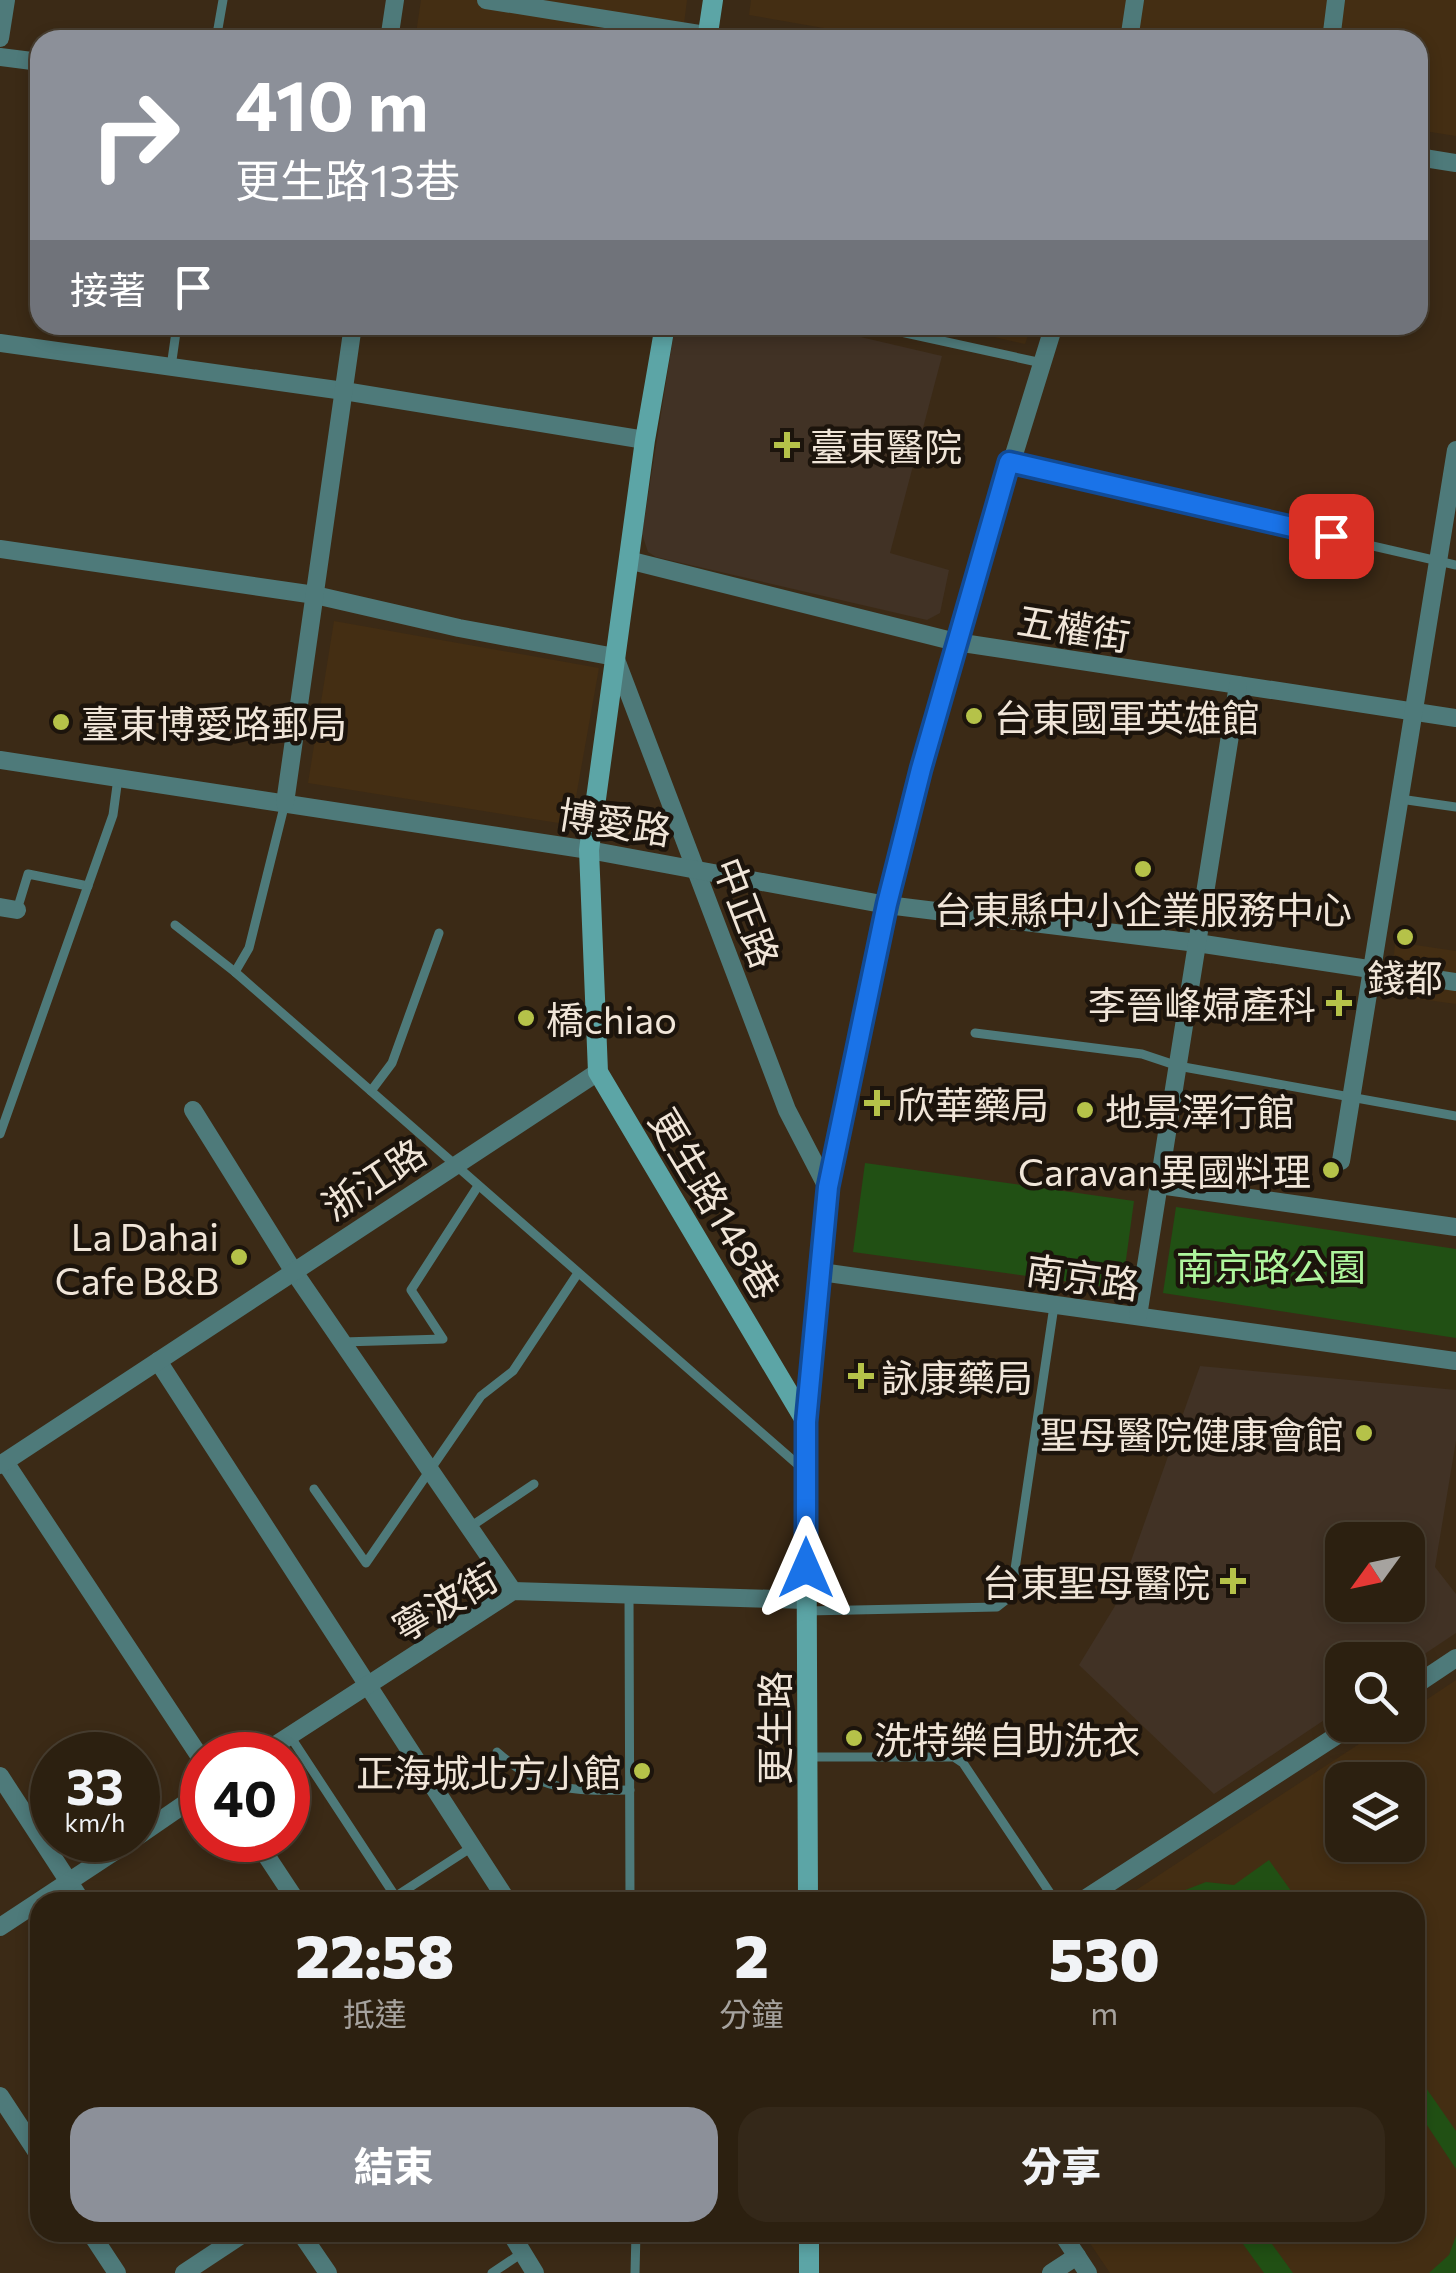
<!DOCTYPE html>
<html lang="zh-TW">
<meta charset="utf-8">
<style>
body{margin:0;font-family:Commissioner,"Noto Sans TC",sans-serif;background:#342819;color:#f1f3f6;height:100vh;display:flex;flex-direction:column;font-size:38px;white-space:nowrap}
*{box-sizing:border-box;margin:0}
p{font-size:32px;color:#a6a39f}
.icon{flex:none;width:55px;height:55px;fill:none;stroke:currentColor;stroke-width:2;stroke-linecap:round;stroke-linejoin:round}
.map{position:relative;flex:1;overflow:hidden}
.panel{position:absolute;left:30px;top:1892px;width:1395px;height:350px;display:flex;flex-direction:column;background:#2c2010;border-radius:30px;box-shadow:0 5px 15px #0003,0 0 0 2px #483e30}
.panel>*{flex:none}
.hud{position:absolute;left:30px;top:30px;width:1398px;height:305px;border-radius:30px;box-shadow:0 5px 15px #0003,0 0 0 2px #483e30;background:#8c9099;color:#fff;overflow:hidden}
.needle{width:65px;rotate:237deg}
.controls{position:absolute;left:1325px;top:1522px;display:grid;gap:20px}
.controls a{display:grid;place-items:center;width:100px;height:100px;border-radius:20px;background:#2c2010;box-shadow:0 5px 15px #0003,0 0 0 2px #483e30;font-size:50px}
.speed{position:absolute;left:30px;top:1732px;display:flex;gap:20px;font-size:50px;font-weight:700;text-align:center}
.speed>*{display:grid;place-content:center;width:130px;height:130px;border-radius:50%;background:#2c2010;box-shadow:0 5px 15px #0003,0 0 0 2px #483e30;line-height:1}
.speed small{font-size:25px;font-weight:400}
.speed .limit{border:15px solid #d22;background:#fff;color:#111}
.pin{position:absolute;display:grid;place-items:center;width:85px;height:85px;color:#fff;margin:-42px;border-radius:20px;box-shadow:0 5px 15px #0006}
.me{position:absolute;width:110px;margin:-55px;rotate:0deg;stroke-linejoin:round;filter:drop-shadow(0 0 8px #0008)}
.turn{display:flex;align-items:center;gap:35px;height:210px;padding:0 40px;font-size:45px}
.turn .icon{width:130px;height:130px;stroke-width:2.5}
.turn b{display:block;font-size:70px;line-height:85px}
.then{display:flex;align-items:center;height:95px;padding:0 40px;background:#0003;gap:20px;font-size:38px}
.eta{display:flex;justify-content:space-evenly;align-items:center;height:170px;text-align:center}
.eta b{font-size:60px;font-weight:800;line-height:70px}
.button{display:flex;gap:20px;margin-top:auto;padding:20px 40px}
.button a{flex:1;height:115px;border-radius:30px;background:#8c9099;color:#fff;font-size:40px;font-weight:800;line-height:115px;text-align:center}
.button a+a{background:#342819;color:#f1f3f6}
.map>svg:first-child{display:block}
.built{fill:#442e13;fill-rule:evenodd}
.medical{fill:#413225;fill-rule:evenodd}
.green{fill:#215014}
.lines{fill:none;stroke-linecap:round;stroke-linejoin:round}
.lane{stroke:#4e7a7a;stroke-width:9}
.street{stroke:#4e7a7a;stroke-width:18}
.secondary{stroke:#5ca5a6;stroke-width:20}
.route-casing{stroke:#114b97;stroke-width:25}
.route{stroke:#1a73e8;stroke-width:18}
.poi-dot{fill:#b5c249;stroke:#1c140c;stroke-width:4}
.labels{text-anchor:middle;dominant-baseline:central;stroke-width:9;stroke-linejoin:round;paint-order:stroke}
.poi-label{font-size:38px;fill:#f0e5d8;stroke:#1c140c;text-anchor:start}
.street-label{font-size:38px;fill:#f0e5d8;stroke:#1c140c}
.park-label{font-size:38px;fill:#aef69d;stroke:#1c140c}
</style>
<div class="map">
<svg width="1456" height="2273" viewBox="0 0 1456 2273">
<rect width="100%" height="100%" fill="#3b2a16"/>
<g class="built">
<polygon points="421,0 687,0 682,40 415,40"/>
<polygon points="751,0 1456,0 1456,136 1418,130 1418,40 892,40 749,15"/>
<polygon points="941,325 1032,325 1025,344"/>
<polygon points="334,621 599,668 571,825 308,783"/>
<polygon points="1395,942 1456,951 1456,1004 1391,995"/>
<path d="M1456 1680V2273H1110L1083 2233 1415 2232V1902H1118L1388 1725H1408V1712ZM1342 1780H1408V1845H1342Z"/>
</g>
<g class="medical">
<polygon points="675,325 809,325 942,356 890,553 949,570 940,613 927,620 656,557 648,552 642,534"/>
<path d="M1200 1366 1456 1390V1441L1435 1567 1456 1594V1633L1408 1665V1660H1342V1708L1214 1794 1079 1665 1115 1606ZM1342 1540H1408V1605H1342Z"/>
</g>
<g class="green">
<polygon points="865,1163 1134,1201 1122,1289 853,1252"/>
<polygon points="1176,1207 1456,1249 1456,1338 1163,1293"/>
<polygon points="1269,1860 1299,1902 1154,1902 1206,1882 1234,1885"/>
<polygon points="1415,2072 1456,2131 1456,2169 1415,2107"/>
<polygon points="1235,2233 1264,2233 1293,2273 1264,2273"/>
<polygon points="1456,2236 1456,2273 1429,2273 1449,2255"/>
</g>
<g class="lines">
<g class="lane">
<polyline points="216,40 223,0"/>
<polyline points="869,325 1042,363"/>
<polyline points="171,367 177,325"/>
<polyline points="1010,463 1456,565"/>
<polyline points="1400,799 1456,807"/>
<polyline points="17,910 28,874 88,886"/>
<polyline points="175,925 235,972 804,1470"/>
<polyline points="235,972 249,948 285,803"/>
<polyline points="975,1033 1142,1054 1178,1066 1456,1116"/>
<polyline points="371,1091 392,1063 439,933"/>
<polyline points="0,1134 113,815 118,778"/>
<polyline points="343,1342 443,1339 411,1290 478,1186"/>
<polyline points="314,1489 366,1563 481,1396 513,1371 578,1273"/>
<polyline points="470,1527 534,1484"/>
<polyline points="629,1595 630,1902"/>
<polyline points="807,1611 997,1607 1011,1596 1054,1306"/>
<polyline points="290,1736 399,1902"/>
<path d="M497 1752C542 1792 572 1791 630 1790"/>
<polyline points="808,1757 954,1757 963,1763 1056,1902"/>
<polyline points="387,1902 472,1847"/>
<polyline points="492,2273 522,2253"/>
<polyline points="635,2273 636,2232"/>
</g>
<g class="street">
<polyline points="486,0 737,40"/>
<polyline points="0,38 6,0"/>
<polyline points="389,40 395,0"/>
<polyline points="1129,40 1135,0"/>
<polyline points="1331,40 1336,0"/>
<polyline points="0,57 40,62"/>
<polyline points="1418,157 1456,163"/>
<polyline points="0,343 344,391 645,440"/>
<polyline points="0,549 315,595 459,628 615,657 787,1110 827,1187"/>
<polyline points="628,560 956,642 1456,718"/>
<polyline points="0,760 589,850 887,905 1197,943 1456,982"/>
<polyline points="285,803 353,325"/>
<polyline points="0,907 17,910"/>
<polyline points="193,1110 294,1272 513,1591"/>
<polyline points="1341,1161 1456,450"/>
<polyline points="1159,1185 1456,1227"/>
<polyline points="821,1272 1456,1361"/>
<polyline points="1138,1316 1238,685"/>
<polyline points="158,1361 508,1902"/>
<polyline points="806,1422 827,1187 887,905 956,642 1054,325"/>
<polyline points="5,1462 202,1760"/>
<polyline points="0,1465 598,1072"/>
<polyline points="1408,1690 1456,1658"/>
<polyline points="260,1755 513,1591 807,1600"/>
<polyline points="0,1776 82,1902"/>
<polyline points="138,1836 202,1792"/>
<polyline points="256,1840 297,1902"/>
<polyline points="1080,1902 1353,1725"/>
<polyline points="0,1927 132,1840"/>
<polyline points="0,2096 40,2157"/>
<polyline points="90,2232 117,2273"/>
<polyline points="300,2232 328,2273"/>
<polyline points="510,2232 535,2273"/>
<polyline points="1061,2232 1088,2273"/>
<polyline points="184,2273 246,2232"/>
<polyline points="1051,2273 1077,2256"/>
</g>
<g class="secondary">
<polyline points="707,40 713,0"/>
<polyline points="665,325 645,440 589,850 598,1072 806,1422 808,1902"/>
<polyline points="809,2232 809,2273"/>
</g>
</g>
<g class="lines">
<g class="route-casing">
<polyline id="route" points="806,1568 806,1422 828,1187 887,904 921,769 1009,462 1331,536"/>
</g>
<use href="#route" class="route"/>
</g>
<g class="poi-dot">
<path d="M782 430h10v10h10v10h-10v10h-10v-10h-10v-10h10z"/>
<circle cx="974" cy="716" r="10"/>
<circle cx="61" cy="722" r="10"/>
<circle cx="1143" cy="869" r="10"/>
<circle cx="1405" cy="937" r="10"/>
<path d="M1334 988h10v10h10v10h-10v10h-10v-10h-10v-10h10z"/>
<circle cx="526" cy="1018" r="10"/>
<path d="M872 1088h10v10h10v10h-10v10h-10v-10h-10v-10h10z"/>
<circle cx="1085" cy="1110" r="10"/>
<circle cx="1331" cy="1170" r="10"/>
<circle cx="239" cy="1257" r="10"/>
<path d="M856 1361h10v10h10v10h-10v10h-10v-10h-10v-10h10z"/>
<circle cx="1364" cy="1433" r="10"/>
<path d="M1228 1566h10v10h10v10h-10v10h-10v-10h-10v-10h10z"/>
<circle cx="854" cy="1738" r="10"/>
<circle cx="642" cy="1771" r="10"/>
</g>
<g class="labels">
<g class="poi-label">
<text x="810" y="445">臺東醫院</text>
<text x="994" y="716">台東國軍英雄館</text>
<text x="81" y="722">臺東博愛路郵局</text>
<text x="1143" y="908" text-anchor="middle">台東縣中小企業服務中心</text>
<text x="1405" y="976" text-anchor="middle">錢都</text>
<text x="1316" y="1003" text-anchor="end">李晉峰婦產科</text>
<text x="546" y="1018">橋chiao</text>
<text x="897" y="1103">欣華藥局</text>
<text x="1105" y="1110">地景澤行館</text>
<text x="1311" y="1170" text-anchor="end">Caravan異國料理</text>
<text x="219" y="1235" text-anchor="end">La Dahai<tspan x="219" dy="44">Cafe B&amp;B</tspan></text>
<text x="881" y="1376">詠康藥局</text>
<text x="1344" y="1433" text-anchor="end">聖母醫院健康會館</text>
<text x="1210" y="1581" text-anchor="end">台東聖母醫院</text>
<text x="874" y="1738">洗特樂自助洗衣</text>
<text x="622" y="1771" text-anchor="end">正海城北方小館</text>
</g>
<g class="street-label">
<text transform="translate(1074 627) rotate(9)">五權街</text>
<text transform="translate(615 821) rotate(9)">博愛路</text>
<text transform="translate(748 912) rotate(69)">中正路</text>
<text transform="translate(373 1178) rotate(-33)">浙江路</text>
<text transform="translate(716 1203) rotate(59)">更生路148巷</text>
<text transform="translate(1083 1276) rotate(8)">南京路</text>
<text transform="translate(444 1601) rotate(-30)">寧波街</text>
<text transform="translate(773 1728) rotate(-90)">更生路</text>
</g>
<g class="park-label">
<text x="1271" y="1265">南京路公園</text>
</g>
</g>
</svg>
<div class="controls">
<a><svg class="needle" viewBox="-14 -14 28 28"><path d="M0-13l5 13h-10z" fill="#e53935"/><path d="M0 13l5-13h-10z" fill="#a6a39f"/></svg></a>
<a><svg class="icon" aria-label="search" viewBox="0 0 24 24"><circle cx="10" cy="10" r="6"/><path d="M15 15l6 6"/></svg></a>
<a><svg class="icon" aria-label="layers" viewBox="0 0 24 24"><path d="M12 4l9 5-9 5-9-5zM3 14l9 5 9-5"/></svg></a>
</div>
<div class="speed"><div>33<small>km/h</small></div><div class="limit">40</div></div>
<div class="pin" style="left:1331px;top:536px;background:#d93025"><svg class="icon" aria-label="arrive" viewBox="0 0 24 24"><path d="M6 21V4h12l-3 4 3 4H6"/></svg></div>
<svg class="me" style="left:806px;top:1568px" viewBox="-20 -20 40 40"><path d="M0-17L14 15 0 8-14 15z" fill="#1a73e8" stroke="#fff" stroke-width="4"/></svg>
<div class="hud">
<div class="turn"><svg class="icon" aria-label="right" viewBox="0 0 24 24"><path d="M7 20v-9h11M14 6l5 5-5 5"/></svg><div><b>410 m</b>更生路13巷</div></div>
<div class="then">接著<svg class="icon" aria-label="arrive" viewBox="0 0 24 24"><path d="M6 21V4h12l-3 4 3 4H6"/></svg></div>
</div>
<section class="panel">
<div class="eta">
<div><b>22:58</b><p>抵達</p></div>
<div><b>2</b><p>分鐘</p></div>
<div><b>530</b><p>m</p></div>
</div>
<div class="button"><a>結束</a><a>分享</a></div>
</section>
</div>
